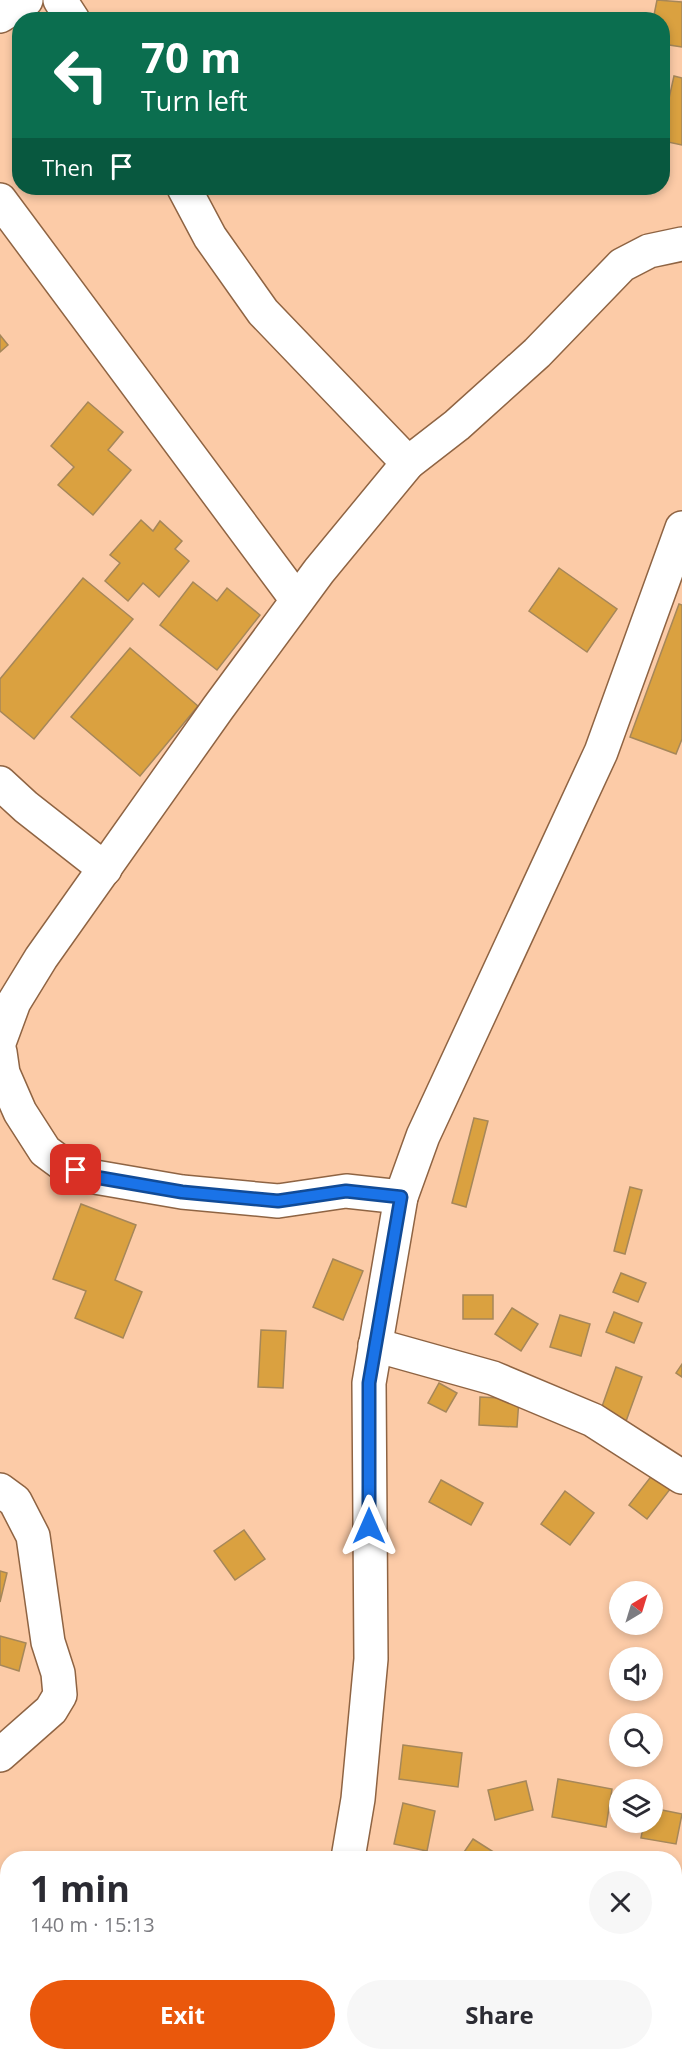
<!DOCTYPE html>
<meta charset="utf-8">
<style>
body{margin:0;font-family:"Open Sans",sans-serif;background:#f7f7f7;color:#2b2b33;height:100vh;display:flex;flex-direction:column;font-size:22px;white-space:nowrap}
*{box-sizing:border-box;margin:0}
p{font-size:20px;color:#7c7c81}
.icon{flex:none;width:33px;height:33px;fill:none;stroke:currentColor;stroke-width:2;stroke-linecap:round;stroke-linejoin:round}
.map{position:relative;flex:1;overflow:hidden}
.details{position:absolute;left:0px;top:1851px;width:682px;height:210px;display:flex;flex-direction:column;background:#fff;border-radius:24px 24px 0 0;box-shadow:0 3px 9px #0003}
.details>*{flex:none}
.hud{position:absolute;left:12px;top:12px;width:658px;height:183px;border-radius:24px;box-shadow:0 3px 9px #0003;background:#0b6e4f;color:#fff;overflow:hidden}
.needle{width:39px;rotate:38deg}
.tools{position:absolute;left:609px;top:1581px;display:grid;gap:12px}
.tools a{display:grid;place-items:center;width:54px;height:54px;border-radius:50%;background:#fff;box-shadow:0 3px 9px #0003;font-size:30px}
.pin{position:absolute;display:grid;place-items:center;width:51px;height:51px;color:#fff;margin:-26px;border-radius:12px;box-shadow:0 3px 9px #0006}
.me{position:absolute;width:66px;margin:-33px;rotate:0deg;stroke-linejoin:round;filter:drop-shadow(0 0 4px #0008)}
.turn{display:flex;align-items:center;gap:21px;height:126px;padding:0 30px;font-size:27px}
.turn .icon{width:78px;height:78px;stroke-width:2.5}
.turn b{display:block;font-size:42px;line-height:51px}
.then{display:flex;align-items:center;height:57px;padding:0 30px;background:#0003;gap:12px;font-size:22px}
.round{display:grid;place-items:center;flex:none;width:63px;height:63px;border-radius:32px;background:#f7f7f7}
.overview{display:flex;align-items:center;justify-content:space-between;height:102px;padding:0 30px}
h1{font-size:36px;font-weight:700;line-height:45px}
.cta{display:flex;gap:12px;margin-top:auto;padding:12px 30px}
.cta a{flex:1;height:69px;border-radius:36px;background:#ea580c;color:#fff;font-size:24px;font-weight:700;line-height:69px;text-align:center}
.cta a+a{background:#f7f7f7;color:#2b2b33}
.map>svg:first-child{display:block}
.building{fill:#daa140;stroke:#a68759;stroke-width:1.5}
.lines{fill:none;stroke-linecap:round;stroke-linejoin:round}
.minor-casing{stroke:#8f6443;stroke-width:36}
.minor{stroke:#fff;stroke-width:33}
.route-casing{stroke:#114b97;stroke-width:15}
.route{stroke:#1a73e8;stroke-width:10}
</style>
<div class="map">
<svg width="682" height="2061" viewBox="0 0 682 2061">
<rect width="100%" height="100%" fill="#fccba7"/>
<g class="building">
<polygon points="657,0 682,2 682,47 663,44 663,20 653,20"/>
<polygon points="674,76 682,78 682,145 663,141 663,125"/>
<polygon points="0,335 8,345 0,352"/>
<polygon points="88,402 123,432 108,450 131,470 93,515 58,485 74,467 51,446"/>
<polygon points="141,520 153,531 160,521 182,541 175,549 189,561 159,597 143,583 128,601 105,581 120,563 110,555"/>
<polygon points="559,568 617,609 587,652 529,611"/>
<polygon points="83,578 133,619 34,739 0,711 0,679"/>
<polygon points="193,582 217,601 227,588 260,615 217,670 160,625"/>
<polygon points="679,604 682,605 682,739 676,754 630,737"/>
<polygon points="130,648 198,706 140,776 71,717"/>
<polygon points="474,1118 488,1121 466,1207 452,1203"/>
<polygon points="630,1187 642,1190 625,1254 614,1251"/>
<polygon points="81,1204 136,1225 115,1280 142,1292 123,1338 75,1318 86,1291 53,1279"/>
<polygon points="333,1259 363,1271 343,1320 313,1307"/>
<polygon points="621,1273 646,1283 638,1302 613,1292"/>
<rect x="463" y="1295" width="30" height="24"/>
<polygon points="512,1308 538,1324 521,1351 495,1334"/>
<polygon points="614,1312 642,1323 634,1343 606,1332"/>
<polygon points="560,1315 590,1324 581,1356 550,1347"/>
<polygon points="261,1330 286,1331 283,1388 258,1387"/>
<polygon points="682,1364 682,1377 676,1373"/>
<polygon points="616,1367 642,1377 625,1424 599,1415"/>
<polygon points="439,1383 457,1393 446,1412 428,1403"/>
<polygon points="480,1397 519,1399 517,1427 479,1425"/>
<polygon points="653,1474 671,1488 647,1519 629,1505"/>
<polygon points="441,1480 483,1503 471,1525 429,1502"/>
<polygon points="565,1491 594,1513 570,1545 541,1524"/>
<polygon points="244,1530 265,1559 235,1580 214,1551"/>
<polygon points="0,1571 7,1573 0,1602"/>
<polygon points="0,1636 26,1643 19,1671 0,1665"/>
<polygon points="403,1745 462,1753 458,1787 399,1779"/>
<polygon points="558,1779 612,1789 606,1827 552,1817"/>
<polygon points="526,1781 533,1810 495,1820 488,1790"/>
<polygon points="403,1803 435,1811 427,1851 394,1844"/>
<polygon points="652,1808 682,1814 676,1844 641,1838 644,1822 652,1822"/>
<polygon points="473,1839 503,1858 460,1858"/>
<polygon points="475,2054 511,2054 510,2061 474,2061"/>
</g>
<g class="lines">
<g class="minor-casing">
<g id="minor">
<polyline points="60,0 73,20"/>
<polyline points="0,16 26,0"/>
<polyline points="184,188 210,237 263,312 408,463"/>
<polyline points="0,200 297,600"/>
<polyline points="0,783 26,807 105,869"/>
<polyline points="0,1040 14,1002 41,958 218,708 319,571 408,463 457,425 537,353 622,265 649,251 682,244"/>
<polyline points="0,1052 3,1073 20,1112 45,1151 64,1165 89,1176 182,1192 278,1201 346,1191 401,1197"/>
<polyline points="375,1345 493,1378 593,1420 682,1477"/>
<polyline points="0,1490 15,1501 33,1536 48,1642 58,1673 60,1695 51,1710 0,1755"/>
<polyline points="348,1858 358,1799 371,1659 369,1383 401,1197 423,1136 601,752 682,528"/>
<polyline points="675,2037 682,2040"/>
</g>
</g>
<use href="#minor" class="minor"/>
</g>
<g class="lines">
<g class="route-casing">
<polyline id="route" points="76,1170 89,1176 182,1192 278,1201 346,1191 401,1197 369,1383 369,1526"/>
</g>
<use href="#route" class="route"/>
</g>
</svg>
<div class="tools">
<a><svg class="needle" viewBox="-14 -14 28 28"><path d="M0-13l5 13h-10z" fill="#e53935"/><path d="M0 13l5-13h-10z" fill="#7c7c81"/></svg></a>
<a><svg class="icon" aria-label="sound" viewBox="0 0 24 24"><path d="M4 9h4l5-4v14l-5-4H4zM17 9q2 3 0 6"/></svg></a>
<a><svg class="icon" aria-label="search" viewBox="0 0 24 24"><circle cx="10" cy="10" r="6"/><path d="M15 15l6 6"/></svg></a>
<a><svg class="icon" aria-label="layers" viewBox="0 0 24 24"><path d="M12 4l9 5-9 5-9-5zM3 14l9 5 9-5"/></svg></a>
</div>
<div class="pin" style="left:76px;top:1170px;background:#d93025"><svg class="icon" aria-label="arrive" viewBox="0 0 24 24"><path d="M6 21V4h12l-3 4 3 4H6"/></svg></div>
<svg class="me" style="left:369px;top:1526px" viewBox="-20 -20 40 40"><path d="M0-17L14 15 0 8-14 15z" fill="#1a73e8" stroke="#fff" stroke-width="4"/></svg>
<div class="hud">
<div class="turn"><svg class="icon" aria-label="left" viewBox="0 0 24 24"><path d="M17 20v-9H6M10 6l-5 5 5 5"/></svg><div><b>70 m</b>Turn left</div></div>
<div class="then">Then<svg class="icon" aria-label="arrive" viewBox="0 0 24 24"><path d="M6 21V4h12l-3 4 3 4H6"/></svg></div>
</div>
<section class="details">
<div class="overview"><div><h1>1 min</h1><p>140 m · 15:13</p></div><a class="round"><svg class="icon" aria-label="close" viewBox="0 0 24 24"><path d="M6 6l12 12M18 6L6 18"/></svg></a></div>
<div class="cta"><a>Exit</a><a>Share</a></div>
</section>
</div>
